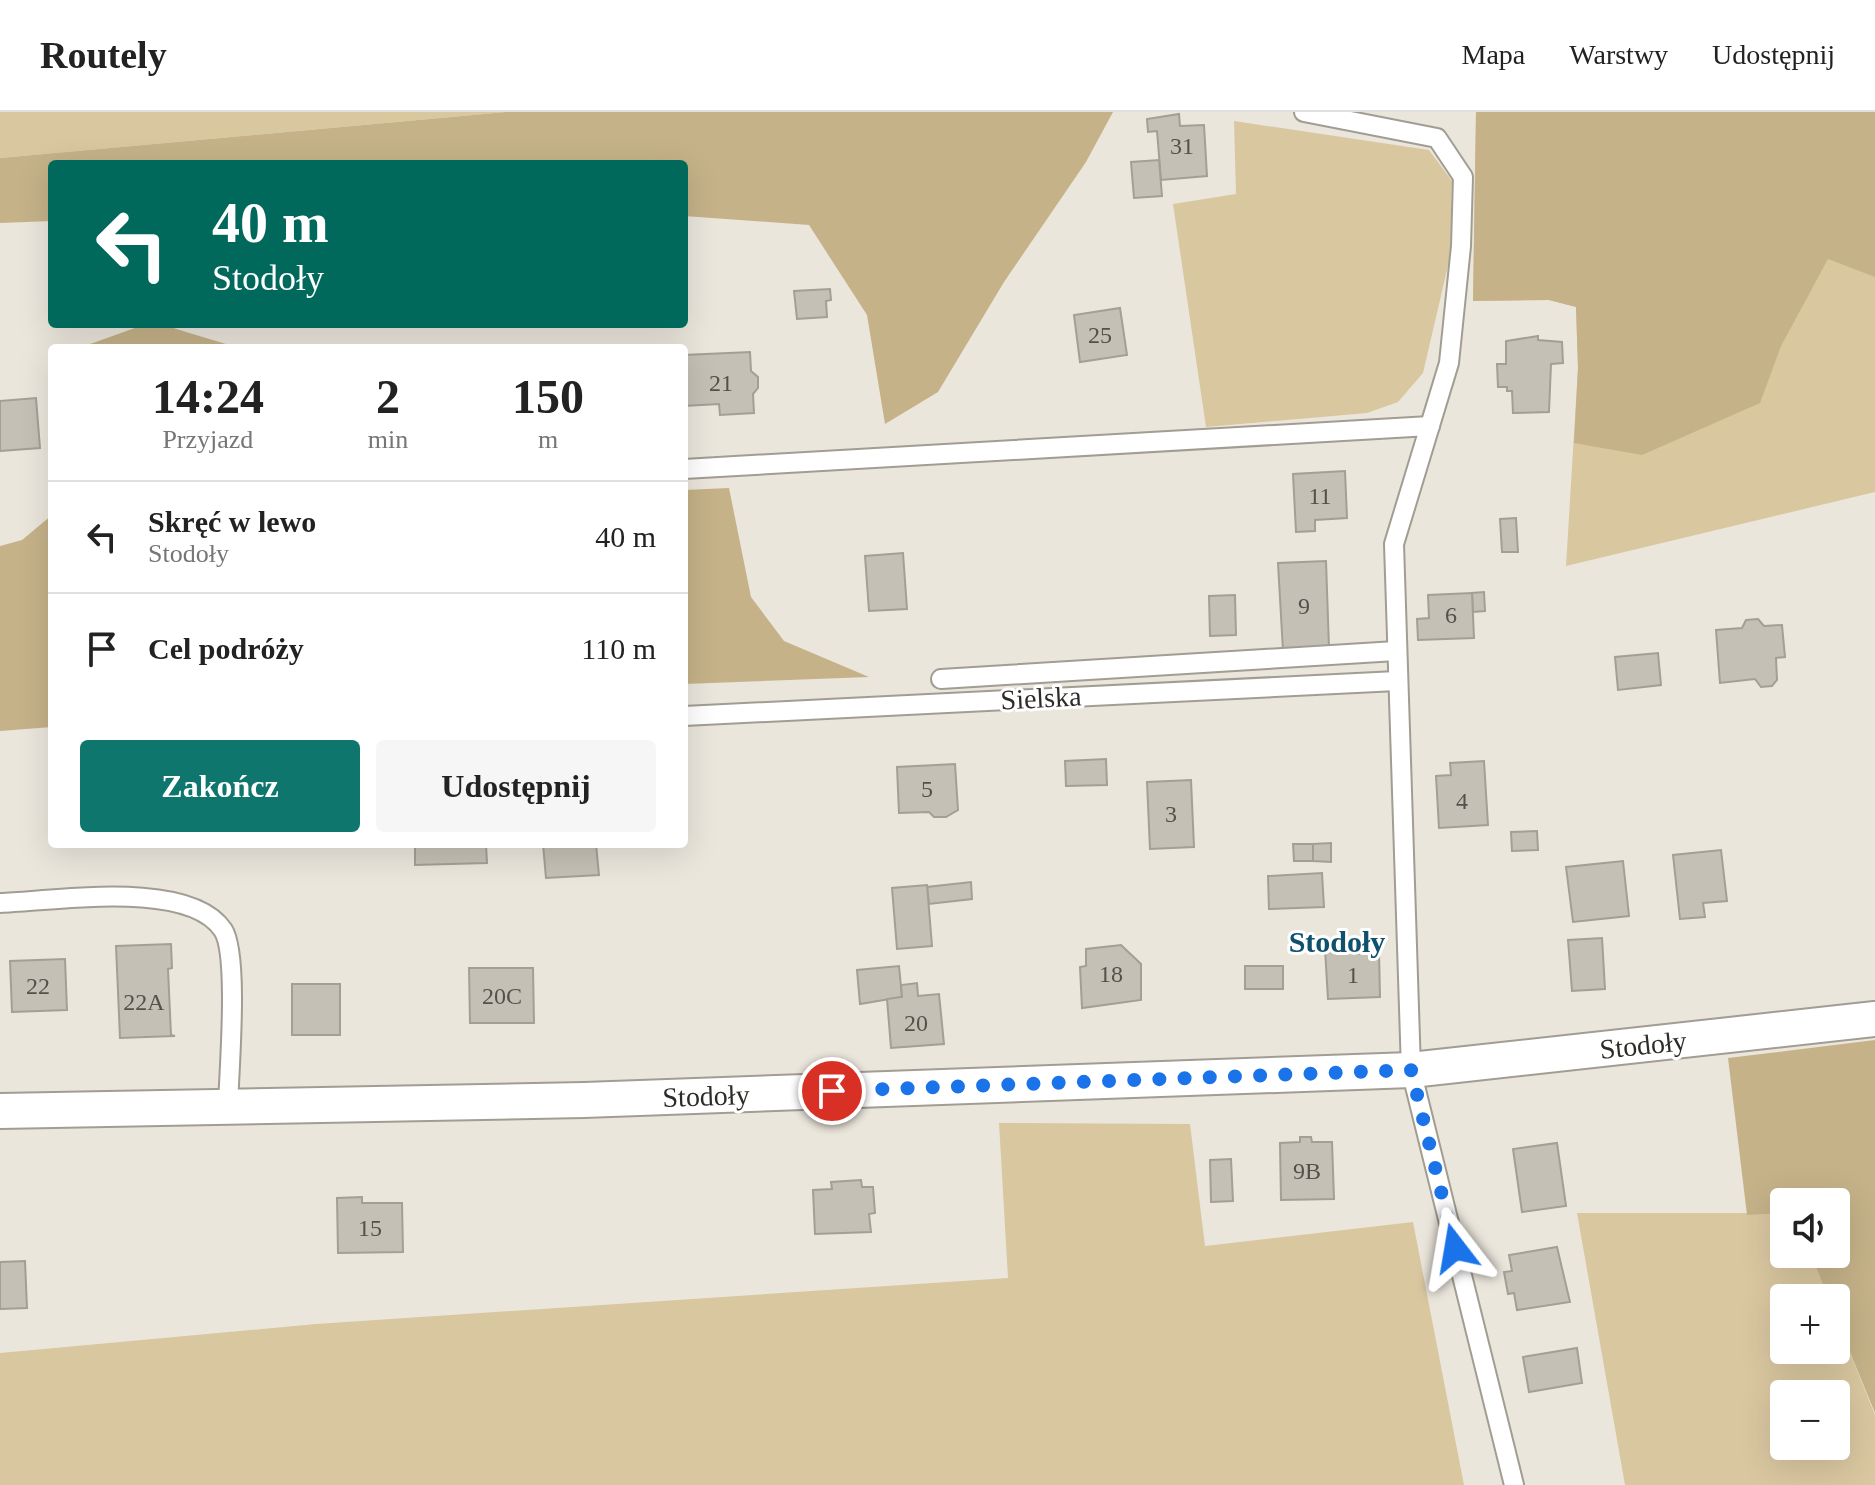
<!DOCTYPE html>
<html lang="pl">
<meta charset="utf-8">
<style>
body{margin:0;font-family:"Times New Roman",serif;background:#f6f6f6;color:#222;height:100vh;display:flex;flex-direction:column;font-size:30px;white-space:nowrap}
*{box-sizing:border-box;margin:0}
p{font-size:26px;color:#767676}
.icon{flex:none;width:44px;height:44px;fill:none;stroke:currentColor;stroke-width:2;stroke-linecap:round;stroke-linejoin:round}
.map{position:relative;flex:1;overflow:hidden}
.sheet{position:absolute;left:48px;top:232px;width:640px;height:504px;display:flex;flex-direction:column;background:#fff;border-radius:8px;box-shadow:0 8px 32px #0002}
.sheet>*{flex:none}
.banner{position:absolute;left:48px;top:48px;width:640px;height:168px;border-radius:8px;box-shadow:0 8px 32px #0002;background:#00695c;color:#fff;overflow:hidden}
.controls{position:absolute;left:1770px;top:1076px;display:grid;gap:16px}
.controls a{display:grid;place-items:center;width:80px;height:80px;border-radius:8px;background:#fff;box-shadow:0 8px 32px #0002;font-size:40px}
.pin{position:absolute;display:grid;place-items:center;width:68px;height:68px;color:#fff;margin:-34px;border:4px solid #fff;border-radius:50%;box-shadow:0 2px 8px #0007}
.me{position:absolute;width:88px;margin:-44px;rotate:346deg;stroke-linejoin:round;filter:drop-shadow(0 0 6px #0008)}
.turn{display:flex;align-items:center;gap:28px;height:168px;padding:0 32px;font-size:36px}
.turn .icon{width:104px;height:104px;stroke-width:2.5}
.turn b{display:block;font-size:56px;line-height:68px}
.eta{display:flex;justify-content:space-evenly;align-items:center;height:136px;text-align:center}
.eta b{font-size:48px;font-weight:800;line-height:56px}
.button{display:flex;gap:16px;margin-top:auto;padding:16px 32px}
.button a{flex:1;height:92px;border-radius:8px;background:#0f766e;color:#fff;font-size:32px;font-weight:800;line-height:92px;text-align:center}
.button a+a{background:#f6f6f6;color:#222}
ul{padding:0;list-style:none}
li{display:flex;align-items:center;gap:24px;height:112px;padding:0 32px;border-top:2px solid #e0e0e0}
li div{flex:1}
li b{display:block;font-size:30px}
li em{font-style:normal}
header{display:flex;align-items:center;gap:48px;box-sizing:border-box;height:112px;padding:0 40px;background:#fff;border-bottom:2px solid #e0e0e0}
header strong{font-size:38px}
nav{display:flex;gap:44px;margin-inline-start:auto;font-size:28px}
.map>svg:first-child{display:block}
.green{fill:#d9c7a0;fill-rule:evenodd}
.forest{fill:#c5b289}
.building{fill:#c4c0b5;stroke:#a49f96;stroke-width:2}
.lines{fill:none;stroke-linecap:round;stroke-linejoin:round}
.service-casing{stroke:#a19d93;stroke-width:22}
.minor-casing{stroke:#a19d93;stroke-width:38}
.service{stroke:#fff;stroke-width:18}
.minor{stroke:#fff;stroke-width:34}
.route{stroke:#1a73e8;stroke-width:14;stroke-dasharray:0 25.2}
.labels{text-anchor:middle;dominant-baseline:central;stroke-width:6;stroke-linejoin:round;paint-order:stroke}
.number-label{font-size:24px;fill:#54514b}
.street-label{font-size:28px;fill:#2e2c28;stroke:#fff}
.neighbourhood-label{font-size:30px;font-weight:bold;fill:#0f506f;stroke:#fff}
</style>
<header>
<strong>Routely</strong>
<nav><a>Mapa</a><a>Warstwy</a><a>Udostępnij</a></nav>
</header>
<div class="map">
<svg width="1875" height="1373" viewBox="0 0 1875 1373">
<rect width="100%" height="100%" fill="#ebe6dc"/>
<g class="green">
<polygon points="0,0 506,0 0,46"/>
<polygon points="1476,0 1875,0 1875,380 1566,454 1578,256 1576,195 1549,188 1473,189"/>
<polygon points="1234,9 1429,38 1452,69 1450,145 1423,261 1398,290 1367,301 1206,315 1173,92 1236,82"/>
<polygon points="999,1011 1190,1012 1205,1134 1413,1110 1464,1373 0,1373 0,1241 316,1212 1008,1166"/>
<path d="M1577 1101H1784V1142H1811L1828 1186H1784V1238H1836V1206L1875 1303V1373H1625ZM1784 1282H1836V1334H1784Z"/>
</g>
<g class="forest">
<polygon points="506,0 1113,0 1086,50 1004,170 938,280 885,312 867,203 809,113 684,104 684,52 52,52 52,109 0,111 0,46"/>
<polygon points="1476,0 1875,0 1875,165 1828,147 1781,234 1760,291 1642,343 1574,331 1578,256 1576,195 1549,188 1473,189"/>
<polygon points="146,212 160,212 239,236 79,236"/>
<polygon points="729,376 751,485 784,529 869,565 684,572 684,378"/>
<polygon points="52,403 52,615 0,619 0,434 22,428"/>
<polygon points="1875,928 1875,1301 1836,1206 1836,1186 1828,1186 1811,1142 1836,1142 1836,1090 1784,1090 1784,1101 1747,1103 1728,946"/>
</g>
<g class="building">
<polygon points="1179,2 1180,14 1204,13 1207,64 1161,68 1157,19 1148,20 1147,7"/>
<polygon points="1159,48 1162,84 1134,86 1131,50"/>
<polygon points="830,177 831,188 826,189 827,205 797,207 794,179"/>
<polygon points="1120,196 1127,243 1080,250 1074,203"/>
<polygon points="1538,224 1538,228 1562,230 1563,251 1551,252 1549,300 1513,301 1512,279 1507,279 1507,275 1498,275 1497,252 1506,252 1506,229"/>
<polygon points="750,240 751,259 758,265 758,276 753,282 754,301 720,303 719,292 684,294 684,243"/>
<polygon points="36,286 40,336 0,339 0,289"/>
<polygon points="1345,359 1347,406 1315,408 1315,419 1296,420 1293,362"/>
<polygon points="1516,406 1518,440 1502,440 1500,407"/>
<polygon points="903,441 907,497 869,499 865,444"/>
<polygon points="1326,449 1329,536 1283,539 1278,451"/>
<polygon points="1484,480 1485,499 1473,500 1472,481"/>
<polygon points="1472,481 1474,526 1418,528 1417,507 1429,506 1428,483"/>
<polygon points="1235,483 1236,523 1210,524 1209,484"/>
<polygon points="1758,507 1764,514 1782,513 1785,545 1776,546 1777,568 1772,574 1761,575 1755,567 1720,571 1716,518 1742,516 1746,508"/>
<polygon points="1658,541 1661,573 1618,578 1615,545"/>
<polygon points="1106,647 1107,673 1066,674 1065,649"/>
<polygon points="1484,649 1488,713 1439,716 1436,664 1451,663 1450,651"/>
<polygon points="955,652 958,698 946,705 934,705 929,700 899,701 897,655"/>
<polygon points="1191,668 1194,735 1150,737 1147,670"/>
<polygon points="1537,719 1538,738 1512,739 1511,720"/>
<polygon points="1331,731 1331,750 1313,749 1313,732"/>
<polygon points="415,732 486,732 487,751 415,753"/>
<polygon points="543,732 596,732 599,763 546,766"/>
<polygon points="1293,732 1313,732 1313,749 1294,749"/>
<polygon points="1721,738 1727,789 1703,791 1705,805 1680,807 1673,743"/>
<polygon points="1623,749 1629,804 1573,810 1566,755"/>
<polygon points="1322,761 1324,795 1269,797 1268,764"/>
<polygon points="971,770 972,787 929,792 927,775"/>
<polygon points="927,773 932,834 897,837 892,776"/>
<polygon points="1602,826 1605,877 1572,879 1568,828"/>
<polygon points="171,832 172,856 168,857 171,923 175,924 120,926 116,834"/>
<polygon points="1121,833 1141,852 1141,888 1082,896 1080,855 1086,854 1086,837"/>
<polygon points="1354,835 1354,842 1379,840 1380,885 1328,887 1325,837"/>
<polygon points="65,847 67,898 12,900 10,849"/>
<polygon points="899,854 902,885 860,892 857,858"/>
<rect x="1245" y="854" width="38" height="23"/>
<polygon points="469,856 533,856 534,911 470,911"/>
<polygon points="917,871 918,884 939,882 944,932 891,936 887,887 902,885 901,873"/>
<rect x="292" y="872" width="48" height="51"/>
<polygon points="1300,1025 1311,1025 1312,1030 1332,1030 1334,1087 1281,1088 1280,1031 1300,1030"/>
<polygon points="1557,1031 1566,1094 1522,1100 1513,1037"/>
<polygon points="1231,1047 1233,1089 1211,1090 1210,1048"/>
<polygon points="861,1068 862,1075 873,1075 875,1101 869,1102 871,1120 815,1122 813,1078 832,1077 831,1070"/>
<polygon points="362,1085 362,1091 402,1091 403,1140 338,1141 337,1086"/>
<polygon points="1557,1135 1570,1190 1517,1198 1514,1181 1508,1182 1504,1160 1512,1159 1509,1143"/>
<polygon points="25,1149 27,1196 0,1197 0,1150"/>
<polygon points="1577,1236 1582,1271 1529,1280 1523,1245"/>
</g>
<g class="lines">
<g class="service-casing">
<g id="service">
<polyline points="1304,0 1437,26 1463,65 1461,134 1449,251 1394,432 1411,958 1514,1373"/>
<polyline points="684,357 1430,314"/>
<polyline points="941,567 1396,539"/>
<polyline points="684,604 1397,569"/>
<path d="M0 791C55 789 189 767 223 818 239 842 229 960 228 994"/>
</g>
</g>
<g class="minor-casing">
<polyline id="minor" points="0,999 584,988 1411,958 1875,907"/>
</g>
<use href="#service" class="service"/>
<use href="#minor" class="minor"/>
</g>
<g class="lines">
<polyline class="route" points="832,979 1411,958 1455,1136"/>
</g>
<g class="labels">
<g class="number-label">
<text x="1182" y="34">31</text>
<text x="1100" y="223">25</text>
<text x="721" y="271">21</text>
<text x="1320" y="384">11</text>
<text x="1304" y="494">9</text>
<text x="1451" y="503">6</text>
<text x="927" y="677">5</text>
<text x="1462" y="689">4</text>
<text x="1171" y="702">3</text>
<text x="1111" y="862">18</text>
<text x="1353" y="863">1</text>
<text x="38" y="874">22</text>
<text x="502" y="884">20C</text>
<text x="144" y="890">22A</text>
<text x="916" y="911">20</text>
<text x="1307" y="1059">9B</text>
<text x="370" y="1116">15</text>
</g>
<g class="street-label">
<text transform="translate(1041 586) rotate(-3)">Sielska</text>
<text transform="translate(1643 933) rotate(-6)">Stodoły</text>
<text transform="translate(706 984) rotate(-2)">Stodoły</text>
</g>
<g class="neighbourhood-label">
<text x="1337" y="829">Stodoły</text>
</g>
</g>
</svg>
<div class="controls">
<a><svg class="icon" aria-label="sound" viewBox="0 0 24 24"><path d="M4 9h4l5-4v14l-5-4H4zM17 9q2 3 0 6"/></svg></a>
<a>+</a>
<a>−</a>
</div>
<div class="pin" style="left:832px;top:979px;background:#d93025"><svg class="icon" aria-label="arrive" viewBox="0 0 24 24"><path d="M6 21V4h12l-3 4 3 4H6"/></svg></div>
<svg class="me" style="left:1455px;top:1136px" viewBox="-20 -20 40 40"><path d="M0-17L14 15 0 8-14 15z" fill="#1a73e8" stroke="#fff" stroke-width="4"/></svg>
<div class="banner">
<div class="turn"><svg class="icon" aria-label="left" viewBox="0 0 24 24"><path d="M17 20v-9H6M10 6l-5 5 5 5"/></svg><div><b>40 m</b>Stodoły</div></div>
</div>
<section class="sheet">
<div class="eta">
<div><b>14:24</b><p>Przyjazd</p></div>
<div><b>2</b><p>min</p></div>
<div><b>150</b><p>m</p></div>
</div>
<ul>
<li><svg class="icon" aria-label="left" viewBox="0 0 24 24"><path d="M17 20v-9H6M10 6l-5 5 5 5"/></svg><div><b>Skręć w lewo</b><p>Stodoły</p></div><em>40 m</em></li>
<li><svg class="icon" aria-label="arrive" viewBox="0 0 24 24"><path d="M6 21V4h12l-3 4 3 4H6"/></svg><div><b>Cel podróży</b></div><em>110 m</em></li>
</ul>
<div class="button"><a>Zakończ</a><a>Udostępnij</a></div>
</section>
</div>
